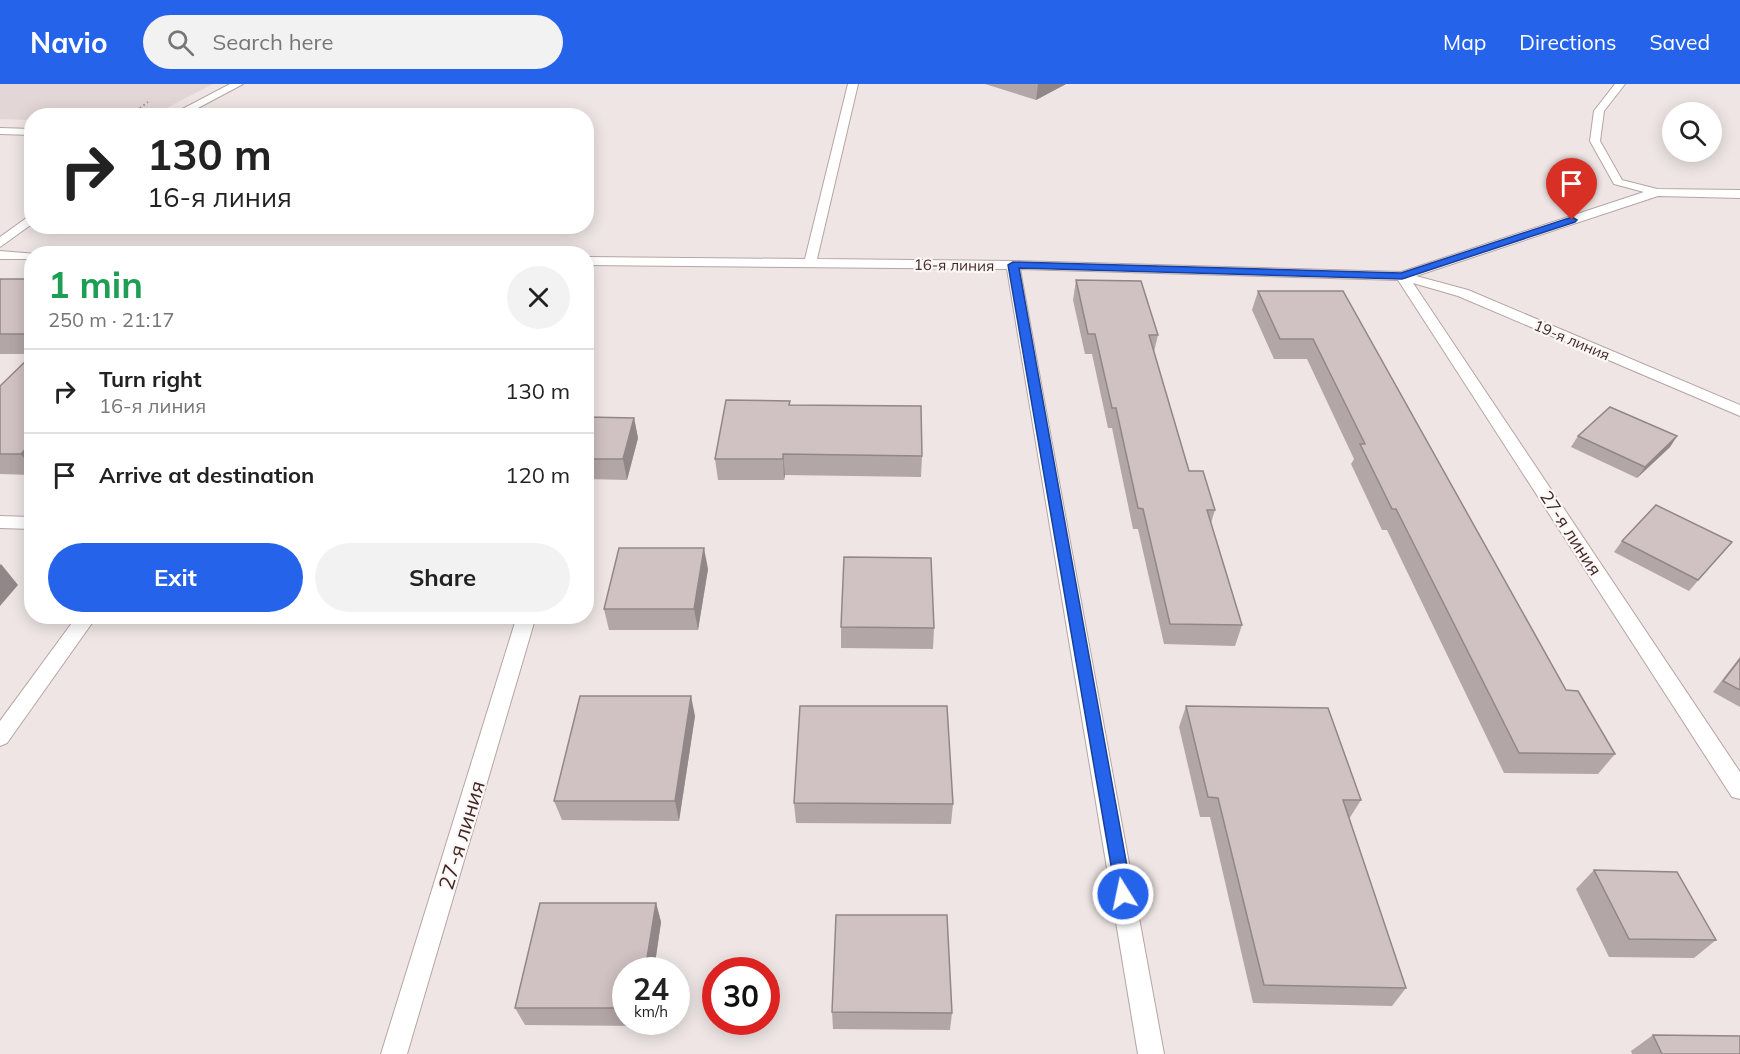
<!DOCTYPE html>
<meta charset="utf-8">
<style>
body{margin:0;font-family:Mulish,sans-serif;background:#f2f2f2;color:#222;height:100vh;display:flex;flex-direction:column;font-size:22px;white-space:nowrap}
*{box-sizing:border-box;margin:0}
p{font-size:20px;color:#767676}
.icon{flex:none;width:33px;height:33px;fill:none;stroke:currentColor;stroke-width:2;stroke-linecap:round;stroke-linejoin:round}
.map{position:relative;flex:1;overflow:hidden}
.details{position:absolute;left:24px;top:162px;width:570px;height:378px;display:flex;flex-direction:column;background:#fff;border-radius:24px;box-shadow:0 3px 15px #0003}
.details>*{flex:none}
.hud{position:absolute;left:24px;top:24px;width:570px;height:126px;border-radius:24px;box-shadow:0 3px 15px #0003;background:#fff;color:#222;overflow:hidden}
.controls{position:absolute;left:1662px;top:18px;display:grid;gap:12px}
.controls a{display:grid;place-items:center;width:60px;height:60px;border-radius:50%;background:#fff;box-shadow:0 3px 15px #0003;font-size:30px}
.speed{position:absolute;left:612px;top:873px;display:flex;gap:12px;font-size:30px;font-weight:700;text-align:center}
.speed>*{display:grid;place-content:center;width:78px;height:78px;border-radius:50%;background:#fff;box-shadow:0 3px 15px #0003;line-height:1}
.speed small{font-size:15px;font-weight:400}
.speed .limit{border:9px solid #d22;background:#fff;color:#111}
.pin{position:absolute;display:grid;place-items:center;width:51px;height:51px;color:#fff;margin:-62px -26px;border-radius:50% 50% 50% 0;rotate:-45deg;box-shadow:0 0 6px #0007}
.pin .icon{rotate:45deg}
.me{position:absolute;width:66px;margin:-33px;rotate:350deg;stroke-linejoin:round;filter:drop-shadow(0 0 4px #0008)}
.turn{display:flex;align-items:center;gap:21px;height:126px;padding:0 24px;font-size:27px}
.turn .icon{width:78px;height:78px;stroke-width:2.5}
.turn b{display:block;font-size:42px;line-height:51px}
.round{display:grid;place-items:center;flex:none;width:63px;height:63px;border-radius:32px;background:#f2f2f2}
.summary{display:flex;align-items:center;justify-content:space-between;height:102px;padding:0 24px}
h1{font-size:36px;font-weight:700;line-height:45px;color:#1e9e55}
.button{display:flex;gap:12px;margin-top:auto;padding:12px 24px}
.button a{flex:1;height:69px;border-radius:36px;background:#2563eb;color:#fff;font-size:24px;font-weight:700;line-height:69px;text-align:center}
.button a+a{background:#f2f2f2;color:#222}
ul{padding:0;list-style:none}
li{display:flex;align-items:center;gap:18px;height:84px;padding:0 24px;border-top:2px solid #e0e0e0}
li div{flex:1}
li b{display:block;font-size:22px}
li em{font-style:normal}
header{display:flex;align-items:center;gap:36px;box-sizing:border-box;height:84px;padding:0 30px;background:#2563eb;color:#fff}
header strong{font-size:28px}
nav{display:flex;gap:33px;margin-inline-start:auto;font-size:21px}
.search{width:420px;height:54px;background:#f2f2f2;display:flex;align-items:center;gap:15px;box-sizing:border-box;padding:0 21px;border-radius:33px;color:#767676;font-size:22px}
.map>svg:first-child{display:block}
.built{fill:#e3d6d6}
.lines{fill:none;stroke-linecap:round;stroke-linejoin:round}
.minor-casing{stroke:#b5a5a3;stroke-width:2}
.path{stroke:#b58984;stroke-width:2;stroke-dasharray:1.5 3;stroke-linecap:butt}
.minor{fill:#fff;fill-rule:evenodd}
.wall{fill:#b3a6a7}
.shaded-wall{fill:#928788}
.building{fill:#d0c1c2;stroke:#928788;stroke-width:1.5}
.route{fill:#2563eb;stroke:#184099;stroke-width:1.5}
.labels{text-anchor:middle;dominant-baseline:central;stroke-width:4.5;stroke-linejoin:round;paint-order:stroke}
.far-street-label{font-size:15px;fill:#432822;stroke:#fbf6f7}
.street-label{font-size:18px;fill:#432822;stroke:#fbf6f7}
.near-street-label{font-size:21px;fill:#432822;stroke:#fbf6f7}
</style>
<header>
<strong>Navio</strong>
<div class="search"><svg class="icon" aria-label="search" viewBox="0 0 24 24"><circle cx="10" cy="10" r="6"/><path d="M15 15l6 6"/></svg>Search here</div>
<nav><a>Map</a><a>Directions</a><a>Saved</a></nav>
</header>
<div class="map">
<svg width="1740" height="970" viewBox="0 0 1740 970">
<rect width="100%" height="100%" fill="#efe5e5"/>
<polygon class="built" points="0,0 213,0 153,31 32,32 31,36 0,35"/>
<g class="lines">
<g class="minor-casing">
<g id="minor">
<polygon points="230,0 243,0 183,32 169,32"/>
<polygon points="848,0 858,0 817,175 1013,177 1401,188 1644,108 1614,100 1590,57 1594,27 1615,0 1625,0 1604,27 1600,57 1622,96 1657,105 1740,106 1740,114 1658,112 1416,192 1468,206 1740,321 1740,332 1458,212 1413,199 1740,688 1740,715 1732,713 1398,196 1020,185 1164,970 1138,970 1007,185 586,181 586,173 805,175"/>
<polygon points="0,44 32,45 32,51 0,50"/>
<polygon points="32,130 32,140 0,163 0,153"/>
<polygon points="0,167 37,170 32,170 32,175 0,175"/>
<polygon points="0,432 32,433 32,445 0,444"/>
<polygon points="77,532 97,532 7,659 0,662 0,637"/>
<polygon points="517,532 536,532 407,970 381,970"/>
</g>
</g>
<polyline class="path" points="129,32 148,18"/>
<use href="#minor" class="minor"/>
</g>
<g class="wall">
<polygon points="985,0 1066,0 1036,16"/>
<rect x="0" y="195" width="32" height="75"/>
<polygon points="1076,196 1158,251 1154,268 1189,387 1215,426 1211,439 1242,541 1235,562 1164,560 1138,445 1133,445 1112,344 1108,344 1092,270 1085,270 1073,216"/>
<polygon points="1258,207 1343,207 1566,606 1615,670 1598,690 1504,689 1387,446 1382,446 1351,380 1354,375 1307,275 1274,275 1252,226"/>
<polygon points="32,271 32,391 0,390 0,302"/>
<polygon points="790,317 790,321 922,372 921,393 785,391 784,396 718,396 715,375"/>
<polygon points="586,333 634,334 638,354 627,396 586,395"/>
<polygon points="1578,352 1677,352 1670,363 1637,394 1571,363"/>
<polygon points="1622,457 1723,468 1689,507 1614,468"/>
<polygon points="708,485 698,546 609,546 604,525"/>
<polygon points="841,543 934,544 933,565 841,564"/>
<polygon points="1740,573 1740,623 1713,608"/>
<polygon points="1186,622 1361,716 1349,735 1406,904 1392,922 1253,919 1210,733 1200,733 1179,643"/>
<polygon points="695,632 679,737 562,736 554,717"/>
<polygon points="794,719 953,720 951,740 796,739"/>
<polygon points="1594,786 1716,856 1694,874 1609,873 1576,805"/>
<polygon points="656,819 661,838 654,886 626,886 626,938 647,938 646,942 525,941 515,924"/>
<polygon points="832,928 952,929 950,946 833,945"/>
<polygon points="1653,951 1740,970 1632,970 1631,967"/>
</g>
<g class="shaded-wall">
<polygon points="1038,0 1066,0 1036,16"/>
<polygon points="634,334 638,354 627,396 623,375"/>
<polygon points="1677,352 1670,363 1637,394 1645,383"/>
<polygon points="32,358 32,385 21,370"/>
<polygon points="783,370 785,391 784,396 783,375"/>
<polygon points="704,464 708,485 698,546 694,525"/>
<polygon points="1,480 18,501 0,522 0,481"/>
<polygon points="691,612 695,632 679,737 675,717"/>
<polygon points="656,819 661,838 654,886 645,886"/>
</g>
<g class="building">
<rect x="0" y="195" width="32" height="55"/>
<polygon points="1076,196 1141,197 1158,251 1149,251 1189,387 1203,387 1215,426 1207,426 1242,541 1170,540 1143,425 1138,424 1116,324 1112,324 1095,250 1088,250"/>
<polygon points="1258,207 1343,207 1566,606 1578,607 1615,670 1519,669 1396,425 1392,425 1360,360 1365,360 1313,255 1280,255"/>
<polygon points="32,271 32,358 21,370 0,370 0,302"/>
<polygon points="726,316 790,317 789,321 921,322 922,372 783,370 783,375 715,375"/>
<polygon points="1610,323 1677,352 1645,383 1578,352"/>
<polygon points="586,333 634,334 623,375 586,375"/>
<polygon points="1656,421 1732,458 1698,496 1622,457"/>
<polygon points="619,464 704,464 694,525 604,525"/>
<polygon points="844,473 931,474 934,544 841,543"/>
<polygon points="1740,575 1740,606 1723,597"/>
<polygon points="580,612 691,612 675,717 554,717"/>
<polygon points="800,622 947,622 953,720 794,719"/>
<polygon points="1186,622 1328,624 1361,716 1343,716 1406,904 1264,901 1218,714 1208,713"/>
<polygon points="1594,786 1677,788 1716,856 1629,855"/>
<polygon points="540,819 656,819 645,886 626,886 626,924 515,924"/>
<polygon points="836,831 947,831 952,929 832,928"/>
<polygon points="1653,951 1740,952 1740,970 1662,970"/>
</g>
<polygon class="route" points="1572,133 1577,136 1575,138 1402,195 1019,184 1132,810 1130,816 1123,819 1117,816 1008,181 1013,178 1401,189"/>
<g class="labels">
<g class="far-street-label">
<text transform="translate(954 181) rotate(1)">16-я линия</text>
<text transform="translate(1572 256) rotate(23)">19-я линия</text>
</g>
<g class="street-label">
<text transform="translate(1571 449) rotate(57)">27-я линия</text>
</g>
<g class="near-street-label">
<text transform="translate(461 751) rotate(-73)">27-я линия</text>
</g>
</g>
</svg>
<div class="controls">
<a><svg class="icon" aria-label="search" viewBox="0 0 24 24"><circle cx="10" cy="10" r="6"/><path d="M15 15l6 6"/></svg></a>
</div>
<div class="speed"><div>24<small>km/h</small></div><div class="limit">30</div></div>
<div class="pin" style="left:1572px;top:136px;background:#d93025"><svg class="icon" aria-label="arrive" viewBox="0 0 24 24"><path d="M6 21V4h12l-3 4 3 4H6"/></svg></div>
<svg class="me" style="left:1123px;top:810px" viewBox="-20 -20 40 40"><circle r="17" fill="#2563eb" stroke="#fff" stroke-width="3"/><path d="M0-11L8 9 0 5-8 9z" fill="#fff"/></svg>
<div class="hud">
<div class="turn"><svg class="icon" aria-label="right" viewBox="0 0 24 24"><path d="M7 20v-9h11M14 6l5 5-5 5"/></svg><div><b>130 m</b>16-я линия</div></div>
</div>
<section class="details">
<div class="summary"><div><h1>1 min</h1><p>250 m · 21:17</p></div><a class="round"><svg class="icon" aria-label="close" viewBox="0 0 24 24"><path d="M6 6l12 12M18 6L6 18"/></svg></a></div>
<ul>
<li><svg class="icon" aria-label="right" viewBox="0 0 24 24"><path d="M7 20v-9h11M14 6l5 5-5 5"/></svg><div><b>Turn right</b><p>16-я линия</p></div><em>130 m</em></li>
<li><svg class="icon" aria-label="arrive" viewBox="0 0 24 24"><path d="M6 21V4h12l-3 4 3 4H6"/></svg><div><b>Arrive at destination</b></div><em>120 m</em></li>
</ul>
<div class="button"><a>Exit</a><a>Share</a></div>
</section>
</div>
